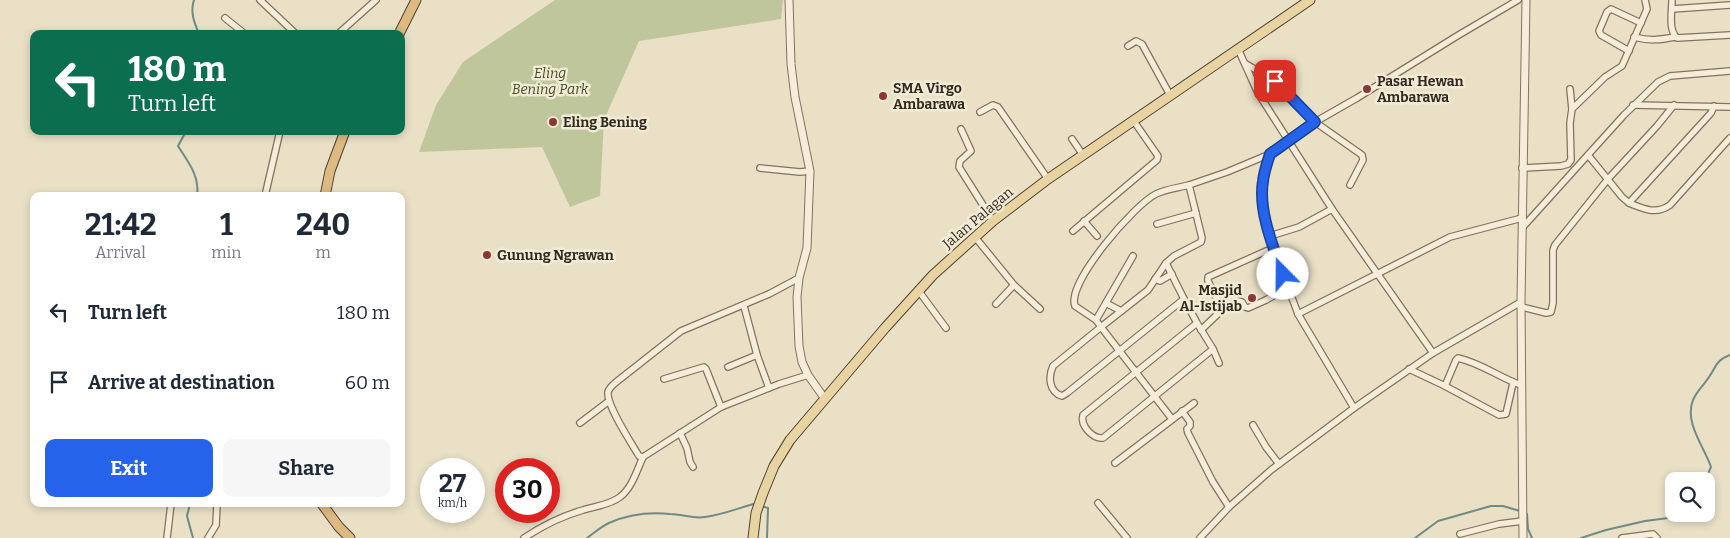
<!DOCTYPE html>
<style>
body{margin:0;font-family:Bitter,serif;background:#f6f6f7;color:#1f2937;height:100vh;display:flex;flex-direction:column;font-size:19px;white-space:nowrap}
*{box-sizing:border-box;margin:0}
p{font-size:16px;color:#747a83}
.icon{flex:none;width:28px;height:28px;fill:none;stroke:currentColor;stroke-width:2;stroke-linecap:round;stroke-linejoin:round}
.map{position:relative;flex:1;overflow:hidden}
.details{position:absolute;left:30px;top:192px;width:375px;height:315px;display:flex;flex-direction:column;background:#fff;border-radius:10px;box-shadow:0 2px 8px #0003}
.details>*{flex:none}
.hud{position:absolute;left:30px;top:30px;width:375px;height:105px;border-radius:10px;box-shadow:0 2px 8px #0003;background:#0b6e4f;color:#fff;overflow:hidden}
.buttons{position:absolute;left:1665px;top:472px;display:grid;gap:10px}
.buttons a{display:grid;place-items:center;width:50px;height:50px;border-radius:10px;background:#fff;box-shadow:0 2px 8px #0003;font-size:25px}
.speed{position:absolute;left:420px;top:458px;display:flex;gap:10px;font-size:25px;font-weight:700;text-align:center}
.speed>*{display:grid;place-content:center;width:65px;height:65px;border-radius:50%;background:#fff;box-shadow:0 2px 8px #0003;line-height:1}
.speed small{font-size:12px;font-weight:400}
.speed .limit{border:8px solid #d22;background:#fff;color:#111}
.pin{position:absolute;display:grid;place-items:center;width:42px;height:42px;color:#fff;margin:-21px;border-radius:10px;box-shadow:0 2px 8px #0006}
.me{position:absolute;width:55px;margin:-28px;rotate:338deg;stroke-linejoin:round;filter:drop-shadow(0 0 4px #0008)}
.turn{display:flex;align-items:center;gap:18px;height:105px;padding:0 15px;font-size:22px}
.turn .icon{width:65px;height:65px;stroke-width:2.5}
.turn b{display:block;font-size:35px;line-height:42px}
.eta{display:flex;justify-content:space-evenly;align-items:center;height:85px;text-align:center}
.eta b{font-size:30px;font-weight:700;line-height:35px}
.cta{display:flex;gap:10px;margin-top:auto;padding:10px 15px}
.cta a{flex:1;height:58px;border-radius:10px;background:#2563eb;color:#fff;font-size:20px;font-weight:700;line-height:58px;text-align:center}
.cta a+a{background:#f6f6f7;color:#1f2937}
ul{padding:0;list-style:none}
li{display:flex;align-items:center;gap:15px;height:70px;padding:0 15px}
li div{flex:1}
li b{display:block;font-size:19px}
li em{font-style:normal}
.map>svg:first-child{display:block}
.green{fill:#c0c69b}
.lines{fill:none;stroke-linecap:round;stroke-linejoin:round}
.stream{stroke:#6f8b84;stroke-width:2}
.minor-casing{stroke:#83725e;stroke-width:8}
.tertiary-casing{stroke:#83725e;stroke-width:9}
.primary-casing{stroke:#514132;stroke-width:11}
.trunk-casing{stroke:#514132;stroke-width:11}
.minor{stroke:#f5edd9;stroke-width:5.5}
.tertiary{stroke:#f5edd9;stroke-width:7}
.primary{stroke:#e8d4a3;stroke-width:9}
.trunk{stroke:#dcba82;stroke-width:9}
.route-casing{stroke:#184099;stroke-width:12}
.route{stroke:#2563eb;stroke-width:9}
.poi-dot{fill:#8b3735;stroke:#f1ead5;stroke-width:2}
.labels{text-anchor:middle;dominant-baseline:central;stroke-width:5;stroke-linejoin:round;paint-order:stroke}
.park-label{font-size:14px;font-style:italic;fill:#444f29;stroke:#f1ead5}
.poi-label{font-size:14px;font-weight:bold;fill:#342b20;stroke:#f1ead5;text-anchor:start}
.street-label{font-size:14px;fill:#342b20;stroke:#f1ead5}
</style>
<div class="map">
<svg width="1730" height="538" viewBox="0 0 1730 538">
<rect width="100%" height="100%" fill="#e9e0c6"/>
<polygon class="green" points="555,0 783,0 781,19 639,41 604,120 600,196 570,207 542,147 419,152 436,105 463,62"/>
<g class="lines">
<g class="stream">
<path d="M194 0C190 12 194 22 199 34"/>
<path d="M189 131 184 135 178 146C188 162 200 176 197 196"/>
<path d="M1705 481 1711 467C1704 446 1684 423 1693 400 1697 391 1704 385 1709 377 1717 366 1715 361 1730 355"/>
<polyline points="190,504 187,516 193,538"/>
<polyline points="761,506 768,508 767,538"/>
<polyline points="1524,513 1527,514 1528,529 1532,538"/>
<path d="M587 538C594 533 602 526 609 523 629 514 649 512 670 514 682 514 693 519 705 517 722 515 738 508 754 504L757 505"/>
<polyline points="1415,538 1438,521 1491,506 1503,506 1520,511"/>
<polyline points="1581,538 1606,530 1645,521 1684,516 1687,514"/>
</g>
<g class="minor-casing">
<g id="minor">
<polyline points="260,0 296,34"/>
<path d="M1672 0C1672 12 1668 30 1677 38L1730 35"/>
<polyline points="1672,9 1730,5"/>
<polyline points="225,18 245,34"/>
<polyline points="338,34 376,0"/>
<path d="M1634 37C1649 41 1660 40 1675 37"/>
<polyline points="1128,46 1136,41 1142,44 1170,95"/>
<polyline points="1238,49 1258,93 1332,209 1433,353 1521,302"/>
<polyline points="1629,51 1601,35 1599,31 1607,12 1611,9 1641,23"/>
<polyline points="1246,64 1275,81 1315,122 1362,155 1363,160 1350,185"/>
<polyline points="1570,89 1572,109"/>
<polyline points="1633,105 1730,107"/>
<polyline points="980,112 993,105 998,107 1048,179"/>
<polyline points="961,129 971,151 960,161 959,167 993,221"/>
<polyline points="1072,139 1083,155"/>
<path d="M1270 154C1266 169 1261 184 1262 200 1266 240 1285 277 1298 314L1450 237 1522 218"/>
<polyline points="1588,155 1622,197 1629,203 1711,113 1714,106"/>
<polyline points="760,168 800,172 810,171"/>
<polyline points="1522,168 1561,166 1568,164 1571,160 1570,123 1572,109 1605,77 1622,66 1647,9 1645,0"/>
<polyline points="265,196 280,131"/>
<path d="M1629 203C1644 209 1656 215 1670 205L1730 138"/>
<polyline points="1084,221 1097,236"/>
<polyline points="1157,224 1196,213"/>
<polyline points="1522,228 1624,115 1658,82 1670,76 1730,71"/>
<polyline points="1073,231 1157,160 1158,156 1133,120"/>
<polyline points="1270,236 1299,227 1332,209"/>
<polyline points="975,237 1014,285 1040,309"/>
<path d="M1133 256 1096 320 1101 327 1053 366C1048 377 1049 392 1062 396L1067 393 1184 299 1166 263"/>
<path d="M799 278 769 294 681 331 615 383C612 386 609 388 608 392 606 405 632 444 639 456L643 457 721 407 779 384 808 375"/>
<polyline points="1155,279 1160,281 1172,274"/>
<polyline points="918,290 946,328"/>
<path d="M1184 299 1197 323 1083 415C1080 426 1093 439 1103 438L1213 349 1197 323"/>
<polyline points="1106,303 1121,311"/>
<polyline points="996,304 1014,285"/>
<polyline points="744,306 757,355 769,388"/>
<polyline points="1522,307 1546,313 1551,312 1553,303 1553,250 1555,245 1608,179 1657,126 1674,105"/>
<polyline points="1222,310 1208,281 1208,277 1273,248"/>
<polyline points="1298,314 1354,408 1433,353"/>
<path d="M1096 320 1075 306C1066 283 1135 204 1156 194 1166 189 1178 188 1189 185"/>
<polyline points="1201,330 1222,310 1239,301 1242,302 1245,307 1248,308 1266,300 1289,287"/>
<polyline points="1213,349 1219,363"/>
<polyline points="728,367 757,355"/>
<path d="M1409 369 1445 386 1456 360 1458 358C1481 363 1500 378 1521 385"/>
<polyline points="664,379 704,367 706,369 721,407"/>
<polyline points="1445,386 1499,415 1506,414 1513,383"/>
<polyline points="1182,411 1190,422 1190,426 1187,429 1188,433 1213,482 1229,507"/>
<polyline points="1172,419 1101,327 1148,290 1166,263 1174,256 1201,242 1202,238 1189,185 1227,172 1270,154 1315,122 1357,98 1457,36 1518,0"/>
<polyline points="580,423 609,401"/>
<polyline points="1253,425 1266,447 1279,464"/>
<polyline points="680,433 687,448 690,462 693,467"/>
<polyline points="1115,463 1194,403"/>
<polyline points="1098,503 1127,538"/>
<polyline points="1460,534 1499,524 1523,521"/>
<polyline points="167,538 171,504"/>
<polyline points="208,538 216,525 217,504"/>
<path d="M524 538C542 526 562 516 583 510 595 506 610 505 620 497 632 488 637 470 643 457"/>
<polyline points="1200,538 1229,507 1271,470 1354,408"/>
<polyline points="1622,538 1653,534 1657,538"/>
</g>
</g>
<g class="tertiary-casing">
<g id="tertiary">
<polyline points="789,0 791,64 795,97 810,171 807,248 799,278 797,297 799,346 802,362 808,375 825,399"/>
<polyline points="1523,538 1521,302 1526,0"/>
</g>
</g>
<g class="primary-casing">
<polyline id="primary" points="753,538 756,513 763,493 774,466 790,440 885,328 933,275 993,221 1048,179 1310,0"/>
</g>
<g class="trunk-casing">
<g id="trunk">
<polyline points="399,34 416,0"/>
<polyline points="325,196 330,171 345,131"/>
<polyline points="322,504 339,527 350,538"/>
</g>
</g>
<use href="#minor" class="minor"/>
<use href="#tertiary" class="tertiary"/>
<use href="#primary" class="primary"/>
<use href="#trunk" class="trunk"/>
</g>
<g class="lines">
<g class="route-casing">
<path id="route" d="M1275 81 1315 122 1270 154C1267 163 1264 172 1263 181 1258 210 1273 247 1283 274"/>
</g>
<use href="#route" class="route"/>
</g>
<g class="poi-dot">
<circle cx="1367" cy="89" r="5"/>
<circle cx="883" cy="96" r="5"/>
<circle cx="553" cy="122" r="5"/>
<circle cx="487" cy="255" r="5"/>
<circle cx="1252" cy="298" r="5"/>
</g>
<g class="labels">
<g class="park-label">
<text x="550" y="73">Eling<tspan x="550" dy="16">Bening Park</tspan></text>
</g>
<g class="poi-label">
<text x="1377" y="81">Pasar Hewan<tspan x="1377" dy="16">Ambarawa</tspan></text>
<text x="893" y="88">SMA Virgo<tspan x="893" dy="16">Ambarawa</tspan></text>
<text x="563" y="122">Eling Bening</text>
<text x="497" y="255">Gunung Ngrawan</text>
<text x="1242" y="290" text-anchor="end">Masjid<tspan x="1242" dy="16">Al-Istijab</tspan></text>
</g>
<g class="street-label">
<text transform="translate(978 218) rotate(-40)">Jalan Palagan</text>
</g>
</g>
</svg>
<div class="buttons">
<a><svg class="icon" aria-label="search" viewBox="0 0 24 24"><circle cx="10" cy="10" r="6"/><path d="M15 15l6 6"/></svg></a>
</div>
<div class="speed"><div>27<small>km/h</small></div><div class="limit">30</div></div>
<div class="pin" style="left:1275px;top:81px;background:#d93025"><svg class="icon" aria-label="arrive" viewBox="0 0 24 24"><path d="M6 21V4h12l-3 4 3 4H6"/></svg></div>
<svg class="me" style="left:1283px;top:274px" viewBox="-20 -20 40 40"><circle r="19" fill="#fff"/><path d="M0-13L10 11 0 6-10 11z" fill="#2563eb"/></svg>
<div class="hud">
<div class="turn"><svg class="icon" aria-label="left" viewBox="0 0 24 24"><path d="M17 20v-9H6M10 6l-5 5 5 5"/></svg><div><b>180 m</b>Turn left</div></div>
</div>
<section class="details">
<div class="eta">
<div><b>21:42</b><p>Arrival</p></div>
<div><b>1</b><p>min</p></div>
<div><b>240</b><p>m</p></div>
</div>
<ul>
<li><svg class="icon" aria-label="left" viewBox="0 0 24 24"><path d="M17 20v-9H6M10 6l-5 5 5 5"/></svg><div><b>Turn left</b></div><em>180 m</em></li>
<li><svg class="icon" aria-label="arrive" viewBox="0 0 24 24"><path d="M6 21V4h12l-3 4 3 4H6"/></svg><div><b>Arrive at destination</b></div><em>60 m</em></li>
</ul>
<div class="cta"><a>Exit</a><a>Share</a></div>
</section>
</div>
